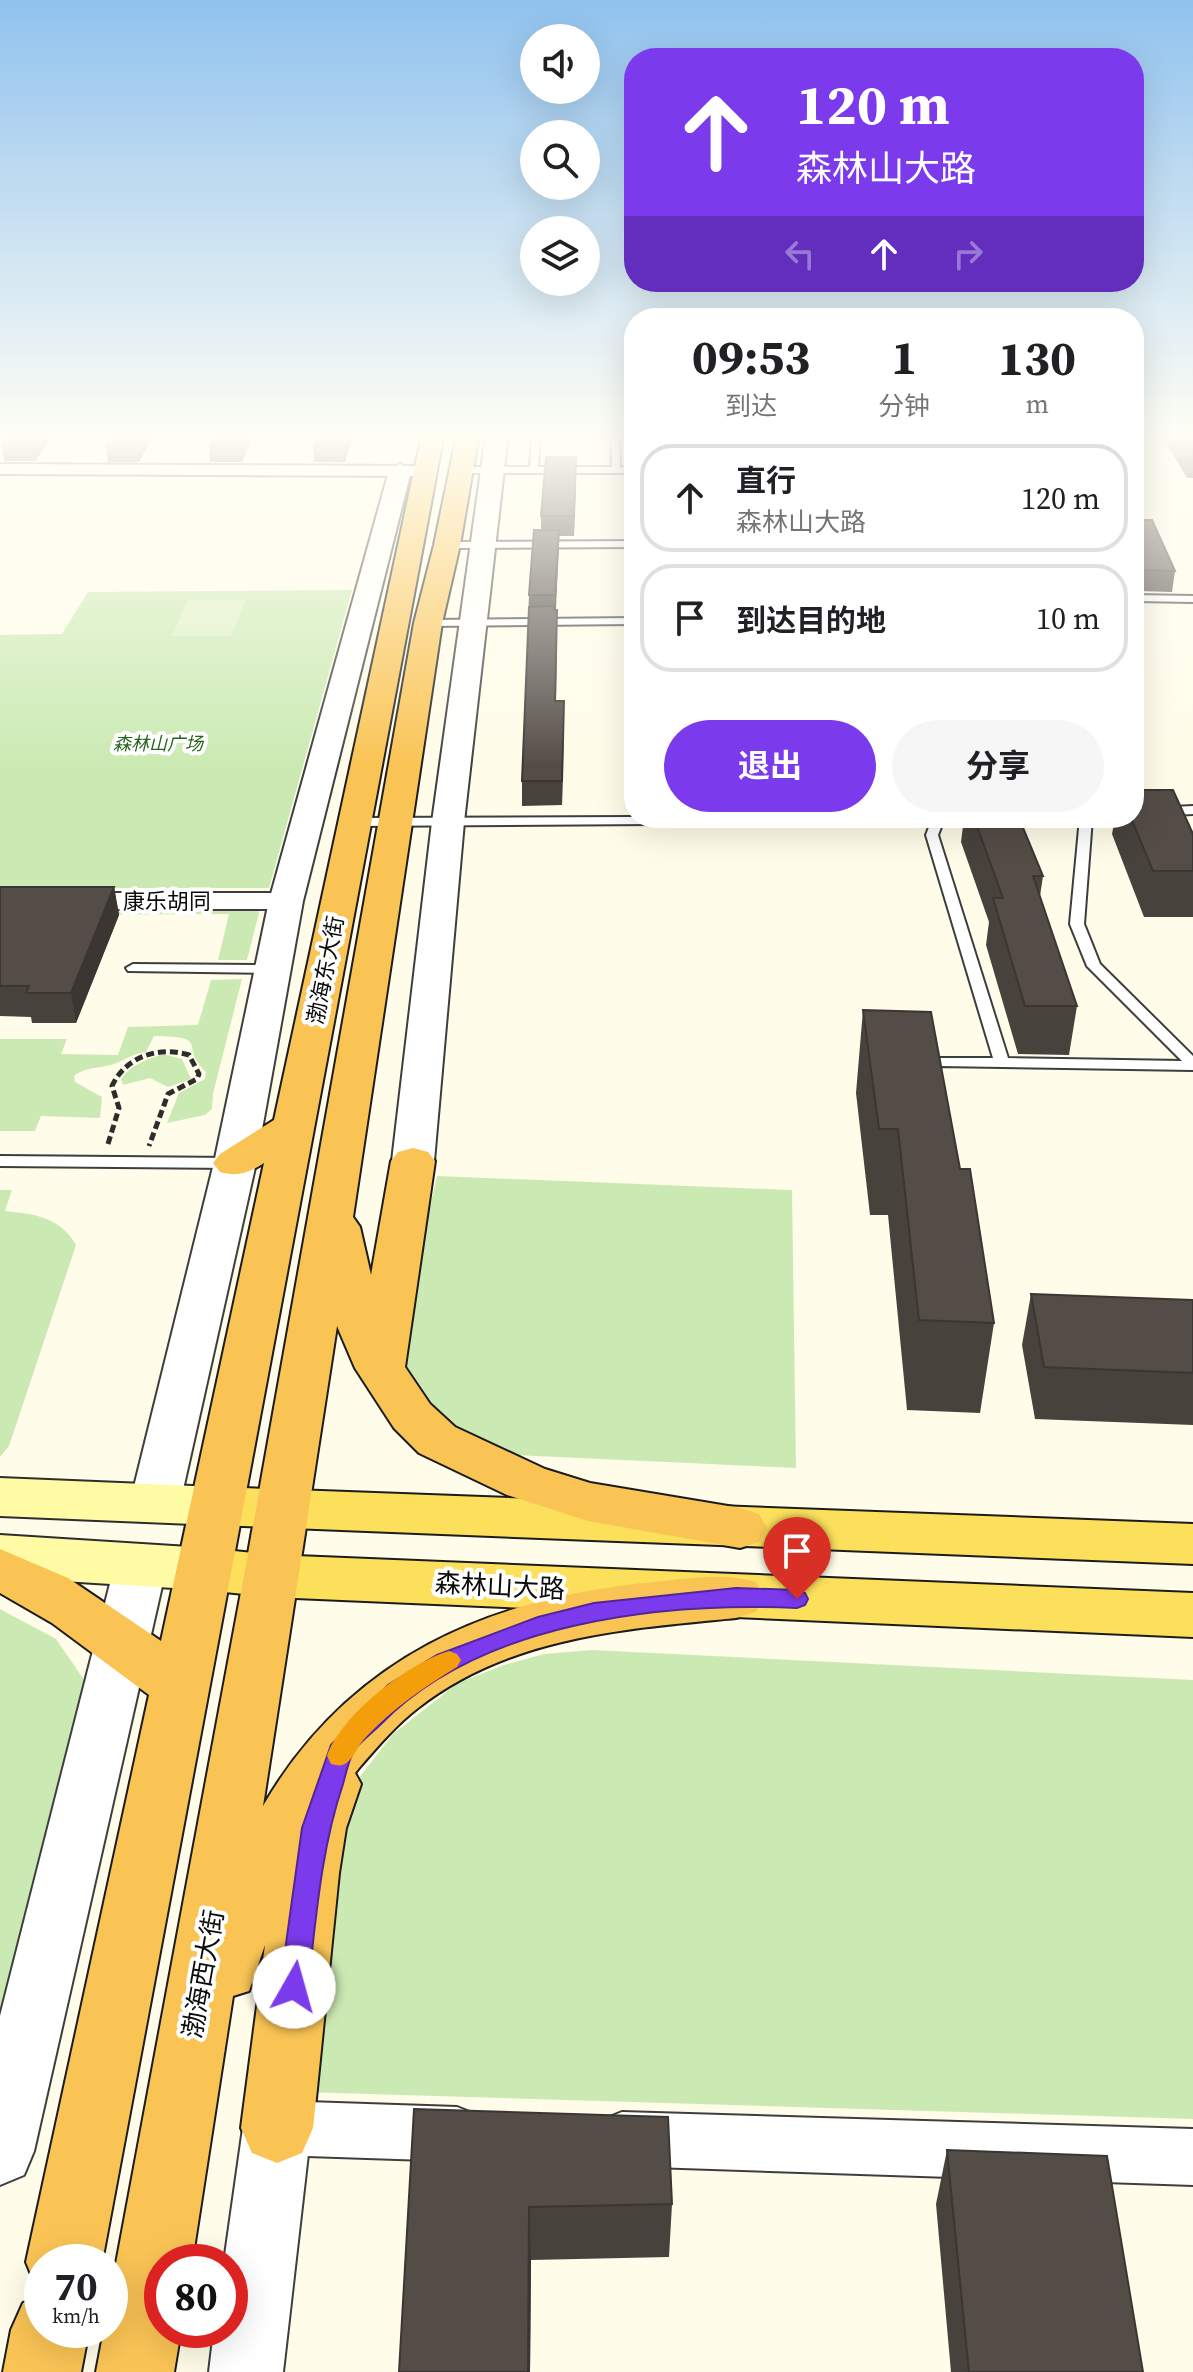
<!DOCTYPE html>
<html lang="zh">
<meta charset="utf-8">
<style>
body{margin:0;font-family:"Source Serif 4","Noto Sans SC",serif;background:#f6f6f6;color:#202124;height:100vh;display:flex;flex-direction:column;font-size:30px;white-space:nowrap}
*{box-sizing:border-box;margin:0}
p{font-size:26px;color:#757577}
.icon{flex:none;width:44px;height:44px;fill:none;stroke:currentColor;stroke-width:2;stroke-linecap:round;stroke-linejoin:round}
.map{position:relative;flex:1;overflow:hidden}
.drawer{position:absolute;left:624px;top:308px;width:520px;height:520px;display:flex;flex-direction:column;background:#fff;border-radius:32px;box-shadow:0 8px 32px #0002}
.drawer>*{flex:none}
.hud{position:absolute;left:624px;top:48px;width:520px;height:244px;border-radius:32px;box-shadow:0 8px 32px #0002;background:#7c3aed;color:#fff;overflow:hidden}
.buttons{position:absolute;left:520px;top:24px;display:grid;gap:16px}
.buttons a{display:grid;place-items:center;width:80px;height:80px;border-radius:50%;background:#fff;box-shadow:0 8px 32px #0002;font-size:40px}
.speed{position:absolute;left:24px;top:2244px;display:flex;gap:16px;font-size:40px;font-weight:700;text-align:center}
.speed>*{display:grid;place-content:center;width:104px;height:104px;border-radius:50%;background:#fff;box-shadow:0 8px 32px #0002;line-height:1}
.speed small{font-size:20px;font-weight:400}
.speed .limit{border:12px solid #d22;background:#fff;color:#111}
.pin{position:absolute;display:grid;place-items:center;width:68px;height:68px;color:#fff;margin:-82px -34px;border-radius:50% 50% 50% 0;rotate:-45deg;box-shadow:0 0 8px #0007}
.pin .icon{rotate:45deg}
.me{position:absolute;width:88px;margin:-44px;rotate:7deg;stroke-linejoin:round;filter:drop-shadow(0 0 6px #0008)}
.turn{display:flex;align-items:center;gap:28px;height:168px;padding:0 40px;font-size:36px}
.turn .icon{width:104px;height:104px;stroke-width:2.5}
.turn b{display:block;font-size:56px;line-height:68px}
.lanes{display:flex;align-items:center;height:76px;padding:0 40px;background:#0003;justify-content:center;gap:40px;direction:ltr}
.lanes .off{opacity:.35}
.eta{display:flex;justify-content:space-evenly;align-items:center;height:136px;text-align:center}
.eta b{font-size:48px;font-weight:700;line-height:56px}
.action{display:flex;gap:16px;margin-top:auto;padding:16px 40px}
.action a{flex:1;height:92px;border-radius:48px;background:#7c3aed;color:#fff;font-size:32px;font-weight:700;line-height:92px;text-align:center}
.action a+a{background:#f6f6f6;color:#202124}
ul{padding:0;list-style:none}
li{display:flex;align-items:center;gap:24px;height:108px;margin:0 16px 12px;padding:0 24px;border:4px solid #e0e0e0;border-radius:32px}
li div{flex:1}
li b{display:block;font-size:30px}
li em{font-style:normal}
.map>svg:first-child{display:block}
.green{fill:#cbeab3}
.pitch{fill:#def1c5}
.lines{fill:none;stroke-linecap:round;stroke-linejoin:round}
.service-casing{stroke:#3e3e3e;stroke-width:4}
.minor-casing{stroke:#3e3e3e;stroke-width:4}
.tertiary-casing{stroke:#3e3e3e;stroke-width:4}
.secondary-casing{stroke:#2d2d2d;stroke-width:4}
.primary-casing{stroke:#1c1c1c;stroke-width:4}
.trunk-casing{stroke:#1c1c1c;stroke-width:4}
.path{stroke:#2d2d2d;stroke-width:5;stroke-dasharray:8 4;stroke-linecap:butt}
.service{fill:#fff;fill-rule:evenodd}
.minor{fill:#fff;fill-rule:evenodd}
.tertiary{fill:#fff;fill-rule:evenodd}
.secondary{fill:#fffba4;fill-rule:evenodd}
.primary{fill:#fce05c;fill-rule:evenodd}
.trunk{fill:#fac455;fill-rule:evenodd}
.wall{fill:#48423d}
.shaded-wall{fill:#3b3632}
.building{fill:#544d47;stroke:#3b3632;stroke-width:2}
.route{fill:#7c3aed;stroke:#51269a;stroke-width:2}
.slow{fill:#f59e0b}
.labels{text-anchor:middle;dominant-baseline:central;stroke-width:8;stroke-linejoin:round;paint-order:stroke}
.far-park-label{font-size:18px;font-style:italic;fill:#25641b;stroke:#fff}
.street-label{font-size:22px;fill:#0b0b0b;stroke:#fff}
.near-street-label{font-size:26px;fill:#0b0b0b;stroke:#fff}
</style>
<div class="map">
<svg width="1193" height="2372" viewBox="0 0 1193 2372">
<rect width="100%" height="100%" fill="#fffce9"/>
<g class="green">
<polygon points="352,590 269,888 0,888 0,635 62,634 88,592"/>
<polygon points="261,905 247,960 218,960 229,914 0,915 0,906"/>
<path d="M242 979 213 1094 212 1109 205 1115 167 1123 179 1093 205 1079 206 1072C178 1045 212 1037 154 1036L146 1052C132 1053 126 1060 114 1064 99 1069 88 1066 74 1076L75 1082 102 1097 100 1118 41 1116 35 1131H0V1039H67L61 1054 118 1055 128 1027 198 1025 211 980Z"/>
<path d="M163 1054 182 1059 191 1079 168 1087 150 1078 123 1085 121 1079C132 1064 146 1060 163 1054Z"/>
<polygon points="437,1176 792,1190 796,1468 514,1455 442,1422 396,1361"/>
<path d="M0 1190H12L5 1211C35 1214 60 1217 76 1245L9 1446 0 1457Z"/>
<polygon points="0,1609 56,1639 89,1687 0,2018"/>
<polygon points="592,1650 1193,1680 1193,2119 304,2092 320,1926 358,1779 393,1734 458,1683 504,1665 544,1654"/>
</g>
<polygon class="pitch" points="188,600 246,600 231,636 172,636"/>
<g class="lines">
<g class="service-casing">
<g id="service">
<polygon points="532,434 540,434 538,467 612,467 611,434 619,434 620,467 634,467 634,473 461,473 457,470 461,467 530,467"/>
<polygon points="634,541 634,547 447,548 442,545 447,542"/>
<polygon points="1134,595 1193,596 1193,602 1134,601"/>
<polygon points="634,618 634,624 428,626 423,623 428,620"/>
<polygon points="1193,806 1193,814 1134,817 1134,809"/>
<polygon points="634,817 1020,818 1014,822 943,822 938,835 1008,1058 1182,1061 1087,966 1070,924 1080,818 1092,818 1084,924 1100,964 1193,1056 1193,1070 939,1066 940,1072 938,1075 928,1075 923,1061 925,1058 993,1058 926,835 931,822 355,826 349,822 355,818"/>
<polygon points="133,964 273,965 280,969 273,973 128,971 126,968"/>
<polygon points="0,1156 234,1158 242,1163 234,1168 0,1166"/>
</g>
</g>
<g class="minor-casing">
<g id="minor">
<polygon points="0,464 426,466 435,471 426,476 0,474"/>
<polygon points="0,893 286,893 296,895 300,901 296,907 286,909 0,909"/>
<polygon points="277,2101 457,2107 477,2115 485,2134 477,2153 457,2161 277,2155 257,2147 249,2128 257,2109"/>
<polygon points="622,2112 1193,2129 1193,2185 622,2166 602,2158 594,2139 602,2120"/>
</g>
</g>
<g class="tertiary-casing">
<g id="tertiary">
<polygon points="486,434 508,434 464,822 434,1161 428,1170 413,1173 398,1170 392,1161 432,822"/>
<polygon points="400,464 411,471 303,901 256,1163 180,1503 173,1516 155,1521 137,1516 130,1503 214,1163 269,901 389,471"/>
<polygon points="141,1544 160,1550 167,1564 34,2151 24,2175 0,2185 0,2016 115,1564 122,1550"/>
<polygon points="277,2095 301,2104 311,2128 283,2372 209,2372 214,2330 230,2330 230,2262 224,2262 243,2128 253,2104"/>
</g>
</g>
<g class="secondary-casing">
<g id="secondary">
<polygon points="0,1478 217,1487 236,1492 244,1506 236,1520 217,1525 0,1516"/>
<polygon points="0,1535 205,1548 224,1554 233,1569 224,1584 205,1590 0,1577"/>
</g>
</g>
<g class="primary-casing">
<g id="primary">
<polygon points="217,1487 1193,1524 1193,1564 217,1525 198,1520 190,1506 198,1492"/>
<polygon points="205,1548 272,1555 1193,1593 1193,1637 272,1597 205,1590 186,1584 177,1569 186,1554"/>
</g>
</g>
<g class="trunk-casing">
<g id="trunk">
<path d="M422 434H444L102 2262H42V2291L37 2289 26 2262 149 1695 52 1623 0 1593V1549L68 1578 161 1641 264 1163C248 1173 238 1177 220 1172L213 1163 220 1154 274 1120Z"/>
<path d="M457 434H479L460 545 442 623 353 1217 360 1227 371 1275 391 1161 398 1152 413 1148 428 1152 435 1161 405 1367 430 1404 455 1427 545 1469 590 1483 740 1508 759 1514 767 1528 759 1542 740 1548 588 1521 507 1495 419 1453 394 1428 355 1368 337 1326 263 1806C349 1658 488 1598 653 1582 687 1579 724 1572 756 1582L764 1597 756 1612 736 1618C625 1629 510 1636 418 1708 396 1725 377 1747 359 1768L355 1773 361 1784 346 1828 339 1873 313 2128 302 2153 277 2163 252 2153 241 2128 265 1945 249 1991 233 1996 192 2262H162V2330H181L174 2372H96L104 2330H110V2296L244 1576 414 623 434 545Z"/>
<polygon points="42,2295 42,2330 89,2330 81,2372 3,2372 11,2330 23,2303"/>
</g>
</g>
<path class="path" d="M108 1144 119 1108 112 1086C126 1056 159 1046 189 1055L199 1074 197 1079 168 1094 149 1146"/>
<use href="#service" class="service"/>
<use href="#minor" class="minor"/>
<use href="#tertiary" class="tertiary"/>
<use href="#secondary" class="secondary"/>
<use href="#primary" class="primary"/>
<use href="#trunk" class="trunk"/>
</g>
<g class="wall">
<polygon points="54,434 35,461 4,461 2,445"/>
<polygon points="154,434 139,462 108,462 106,447"/>
<polygon points="216,434 254,434 242,462 210,462 209,447"/>
<polygon points="318,434 353,434 345,462 314,462 313,447"/>
<polygon points="1169,434 1193,434 1193,478 1187,478 1167,444"/>
<polygon points="576,476 574,536 559,536 556,610 557,632 556,701 564,701 562,805 522,806 522,781 529,595 541,530 541,516"/>
<polygon points="1134,520 1175,571 1172,592 1138,591 1134,582"/>
<polygon points="964,818 1019,818 1043,876 1040,896 1077,1006 1069,1055 1018,1054 986,945 989,922 961,842"/>
<polygon points="1115,818 1134,818 1193,834 1193,917 1144,917 1112,834"/>
<polygon points="0,887 114,887 119,915 76,1023 32,1023 31,1017 0,1016"/>
<polygon points="863,1010 960,1169 994,1323 980,1413 907,1410 888,1215 870,1215 856,1093"/>
<polygon points="1031,1294 1193,1300 1193,1425 1035,1419 1022,1345"/>
<polygon points="414,2109 672,2204 669,2257 531,2260 530,2372 399,2372"/>
<polygon points="947,2150 1143,2372 951,2372 936,2204"/>
</g>
<g class="shaded-wall">
<polygon points="41,434 54,434 35,461 33,445"/>
<polygon points="144,434 154,434 139,462 137,447"/>
<polygon points="246,434 254,434 242,462 240,447"/>
<polygon points="348,434 353,434 345,462 344,447"/>
<polygon points="576,457 576,476 574,536 574,516"/>
<polygon points="559,530 559,550 555,616 555,595"/>
<polygon points="564,701 564,724 562,805 562,781"/>
<polygon points="114,887 119,915 76,1023 71,993"/>
<polygon points="529,2207 531,2260 530,2372 528,2372"/>
</g>
<g class="building">
<polygon points="10,434 41,434 33,445 2,445"/>
<polygon points="114,434 144,434 137,447 106,447"/>
<polygon points="216,434 246,434 240,447 209,447"/>
<polygon points="318,434 348,434 344,447 313,447"/>
<polygon points="1175,434 1193,434 1193,460 1191,459"/>
<polygon points="546,457 576,457 574,516 541,516"/>
<polygon points="1134,520 1152,520 1175,571 1141,570 1134,553"/>
<polygon points="534,530 559,530 555,595 529,595"/>
<polygon points="554,606 554,610 557,610 555,701 564,701 562,781 522,781 529,607"/>
<polygon points="1134,790 1173,790 1193,834 1193,871 1153,871 1131,818 1134,818"/>
<polygon points="974,818 1019,818 1043,876 1033,876 1077,1006 1025,1006 993,898 1003,898"/>
<polygon points="0,887 114,887 71,993 26,993 29,986 0,986"/>
<polygon points="863,1010 931,1012 960,1169 970,1169 994,1323 919,1320 898,1129 879,1129"/>
<polygon points="1031,1294 1193,1300 1193,1373 1044,1367"/>
<polygon points="414,2109 668,2117 672,2204 529,2207 528,2372 399,2372"/>
<polygon points="947,2150 1107,2156 1143,2372 969,2372"/>
</g>
<linearGradient id="sky" x2="0" y2="1"><stop stop-color="#90c2ee"/><stop offset="0.57" stop-color="#fffef5"/><stop offset="1" stop-color="#fffef5" stop-opacity="0"/></linearGradient>
<rect width="1193" height="766" fill="url(#sky)"/>
<path class="route" d="M736 1588 797 1590 805 1593 808 1599 805 1605 797 1608C660 1602 481 1622 381 1724 373 1732 362 1740 355 1749 349 1758 346 1773 343 1784 321 1849 316 1918 308 1987L304 1996 294 1999 284 1996 280 1987 302 1828 331 1745 388 1685 437 1655 538 1617 594 1603Z"/>
<path class="slow" d="M449 1651 457 1654 461 1660 457 1667C423 1688 393 1708 366 1737 353 1750 352 1771 331 1764L327 1756C341 1715 407 1664 449 1651Z"/>
<g class="labels">
<g class="far-park-label">
<text x="158" y="743">森林山广场</text>
</g>
<g class="street-label">
<text x="167" y="901">康乐胡同</text>
<text transform="translate(325 970) rotate(-79)">渤海东大街</text>
</g>
<g class="near-street-label">
<text transform="translate(500 1586) rotate(3)">森林山大路</text>
<text transform="translate(203 1974) rotate(-80)">渤海西大街</text>
</g>
</g>
</svg>
<div class="buttons">
<a><svg class="icon" aria-label="sound" viewBox="0 0 24 24"><path d="M4 9h4l5-4v14l-5-4H4zM17 9q2 3 0 6"/></svg></a>
<a><svg class="icon" aria-label="search" viewBox="0 0 24 24"><circle cx="10" cy="10" r="6"/><path d="M15 15l6 6"/></svg></a>
<a><svg class="icon" aria-label="layers" viewBox="0 0 24 24"><path d="M12 4l9 5-9 5-9-5zM3 14l9 5 9-5"/></svg></a>
</div>
<div class="speed"><div>70<small>km/h</small></div><div class="limit">80</div></div>
<div class="pin" style="left:797px;top:1599px;background:#d93025"><svg class="icon" aria-label="arrive" viewBox="0 0 24 24"><path d="M6 21V4h12l-3 4 3 4H6"/></svg></div>
<svg class="me" style="left:294px;top:1987px" viewBox="-20 -20 40 40"><circle r="19" fill="#fff"/><path d="M0-13L10 11 0 6-10 11z" fill="#7c3aed"/></svg>
<div class="hud">
<div class="turn"><svg class="icon" aria-label="ahead" viewBox="0 0 24 24"><path d="M12 20V5M6 11l6-6 6 6"/></svg><div><b>120 m</b>森林山大路</div></div>
<div class="lanes"><svg class="icon off" aria-label="left" viewBox="0 0 24 24"><path d="M17 20v-9H6M10 6l-5 5 5 5"/></svg><svg class="icon" aria-label="ahead" viewBox="0 0 24 24"><path d="M12 20V5M6 11l6-6 6 6"/></svg><svg class="icon off" aria-label="right" viewBox="0 0 24 24"><path d="M7 20v-9h11M14 6l5 5-5 5"/></svg></div>
</div>
<section class="drawer">
<div class="eta">
<div><b>09:53</b><p>到达</p></div>
<div><b>1</b><p>分钟</p></div>
<div><b>130</b><p>m</p></div>
</div>
<ul>
<li><svg class="icon" aria-label="ahead" viewBox="0 0 24 24"><path d="M12 20V5M6 11l6-6 6 6"/></svg><div><b>直行</b><p>森林山大路</p></div><em>120 m</em></li>
<li><svg class="icon" aria-label="arrive" viewBox="0 0 24 24"><path d="M6 21V4h12l-3 4 3 4H6"/></svg><div><b>到达目的地</b></div><em>10 m</em></li>
</ul>
<div class="action"><a>退出</a><a>分享</a></div>
</section>
</div>
